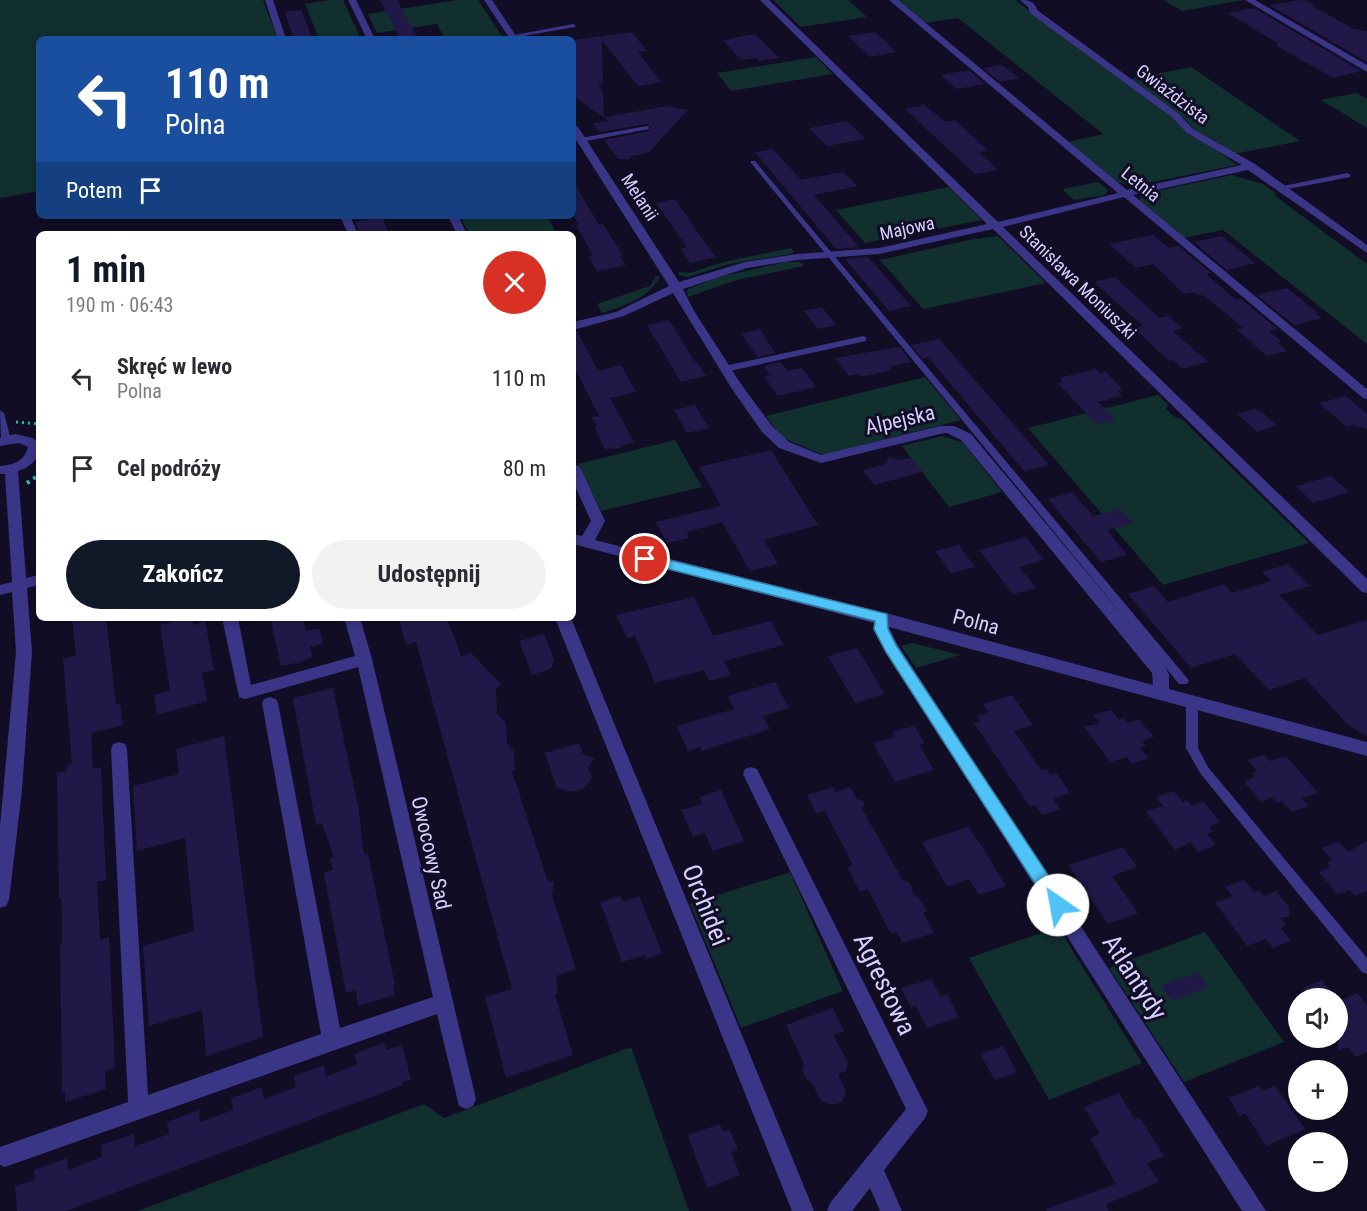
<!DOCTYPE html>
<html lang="pl">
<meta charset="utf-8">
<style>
body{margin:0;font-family:"Roboto Condensed",sans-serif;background:#f2f2f3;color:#2b2b33;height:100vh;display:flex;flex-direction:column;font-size:22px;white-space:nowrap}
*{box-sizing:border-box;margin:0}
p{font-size:20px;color:#7c7c81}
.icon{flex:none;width:33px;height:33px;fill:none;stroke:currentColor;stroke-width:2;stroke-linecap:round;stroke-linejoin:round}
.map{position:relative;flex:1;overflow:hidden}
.side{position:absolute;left:36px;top:231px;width:540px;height:390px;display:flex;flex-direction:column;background:#fff;border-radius:9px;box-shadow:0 3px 9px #0003}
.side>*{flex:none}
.top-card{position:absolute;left:36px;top:36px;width:540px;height:183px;border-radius:9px;box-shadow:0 3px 9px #0003;background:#1a4fa0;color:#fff;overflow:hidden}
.controls{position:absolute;left:1288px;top:988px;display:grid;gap:12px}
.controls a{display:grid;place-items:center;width:60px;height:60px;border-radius:50%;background:#fff;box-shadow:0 3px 9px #0003;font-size:30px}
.pin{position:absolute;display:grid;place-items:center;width:51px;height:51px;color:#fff;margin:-26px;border:3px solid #fff;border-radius:50%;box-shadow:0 2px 6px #0007}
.me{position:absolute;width:66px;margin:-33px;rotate:327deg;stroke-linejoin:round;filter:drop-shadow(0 0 4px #0008)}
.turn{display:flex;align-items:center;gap:21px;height:126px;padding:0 30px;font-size:27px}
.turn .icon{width:78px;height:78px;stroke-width:2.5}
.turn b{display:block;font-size:42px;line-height:51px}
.then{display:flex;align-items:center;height:57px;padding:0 30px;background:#0003;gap:12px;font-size:22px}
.round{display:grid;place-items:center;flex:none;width:63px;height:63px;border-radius:32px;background:#f2f2f3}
.headline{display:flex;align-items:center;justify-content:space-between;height:102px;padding:0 30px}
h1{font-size:36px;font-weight:700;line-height:45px;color:#111827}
.action{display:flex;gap:12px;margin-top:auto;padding:12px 30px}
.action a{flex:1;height:69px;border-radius:36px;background:#111827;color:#fff;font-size:24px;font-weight:700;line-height:69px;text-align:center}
.action a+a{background:#f2f2f3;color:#2b2b33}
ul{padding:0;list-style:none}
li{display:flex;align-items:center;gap:18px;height:90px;padding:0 30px}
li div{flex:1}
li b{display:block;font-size:22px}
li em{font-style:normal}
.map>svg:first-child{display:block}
.green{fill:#102f2e}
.building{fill:#221847}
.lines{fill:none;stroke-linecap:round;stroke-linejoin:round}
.path-far1{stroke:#27bcb6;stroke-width:3;stroke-dasharray:2 4;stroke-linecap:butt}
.path{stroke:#27bcb6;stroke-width:4;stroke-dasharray:3 4.5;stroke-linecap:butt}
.service{fill:#3a3586;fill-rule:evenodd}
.minor{fill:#3a3586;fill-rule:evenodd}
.route{fill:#4fc3f7;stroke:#337fa1;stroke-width:1.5}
.labels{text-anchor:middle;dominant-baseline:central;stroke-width:6;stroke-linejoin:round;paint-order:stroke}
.far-street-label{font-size:18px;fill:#d7d0ff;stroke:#110d24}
.street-label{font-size:21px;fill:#d7d0ff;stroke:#110d24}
.near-street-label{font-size:26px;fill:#d7d0ff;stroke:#110d24}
</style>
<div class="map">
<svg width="1367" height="1211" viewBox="0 0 1367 1211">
<rect width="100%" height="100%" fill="#110d24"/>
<g class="green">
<polygon points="0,0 263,0 278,39 39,39 39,191 0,198"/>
<polygon points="329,0 343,0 361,39 319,39 305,4"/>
<polygon points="457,0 478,0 504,39 445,39 437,24 377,33 368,14"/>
<polygon points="773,0 848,0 867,17 801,27"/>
<polygon points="896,0 1015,0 1179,122 1189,135 1207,143 1237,165 1132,186 1117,182 1068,142 1103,134 958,18 925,23"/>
<polygon points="1164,0 1244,0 1182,11"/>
<polygon points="816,57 833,74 731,91 717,73"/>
<polygon points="1191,67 1300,141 1234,154 1214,140 1196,132 1185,119 1130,79"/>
<polygon points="1356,93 1367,99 1367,128 1321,100"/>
<polygon points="1232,175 1263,184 1277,194 1274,195 1367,264 1367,344 1223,230 1184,238 1139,201 1142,194"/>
<polygon points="1098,182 1108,190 1105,195 1074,200 1062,189"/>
<polygon points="949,187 982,220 865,243 836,210"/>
<polygon points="460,216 547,216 557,234 469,234"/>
<polygon points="998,236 1046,283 923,309 880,260 974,239"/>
<polygon points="791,248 794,251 791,254 729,264 688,277 679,275 678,272 690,273 723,262"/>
<polygon points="786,262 800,262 804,266 737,280 688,297 687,293 688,289 719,277"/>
<path d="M656 276 660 277C649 298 624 306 602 313L597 304 650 286Z"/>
<polygon points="925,377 961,420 823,455 781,437 766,416"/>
<polygon points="1158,395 1168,404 1166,409 1175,417 1183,420 1309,543 1163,585 1028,428"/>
<polygon points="942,436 962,442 1002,492 949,507 902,446"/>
<polygon points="675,440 702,487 601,511 578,464"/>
<polygon points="913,643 960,655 916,668 901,646"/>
<polygon points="790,872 843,991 741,1028 690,904"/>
<polygon points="1058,927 1142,1063 1049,1100 969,958"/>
<polygon points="1205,932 1284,1042 1184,1082 1109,968"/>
<polygon points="631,1047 689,1211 138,1211 424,1104 444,1118"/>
</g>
<g class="building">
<polygon points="380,0 397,0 418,39 400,39"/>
<polygon points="1301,0 1312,3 1314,7 1354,29 1367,31 1367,62 1269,5"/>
<polygon points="1254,8 1361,71 1333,78 1275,45 1279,44 1228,13"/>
<polygon points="301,10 313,39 294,39 285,12"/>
<polygon points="632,32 647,51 638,52 661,82 638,86 602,40 603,84 598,84 603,91 600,92 603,92 604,117 668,106 688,110 648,153 631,156 629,159 618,159 604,140 649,131 651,127 647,124 599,132 593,123 609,121 573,96 573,40"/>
<polygon points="875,32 897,52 870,57 848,36"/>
<polygon points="755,34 779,58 759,61 756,58 741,60 723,40"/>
<polygon points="1002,65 1019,78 1000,82 983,68"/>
<polygon points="969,70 985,84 957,89 941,75"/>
<polygon points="924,105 946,122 955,120 987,150 979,152 998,170 975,174 905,109"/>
<polygon points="847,121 866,139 827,146 809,128"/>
<polygon points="773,149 801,180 843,172 858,186 814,195 859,247 836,249 755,152"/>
<polygon points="573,181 599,225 603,224 623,256 620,256 626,265 597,271 588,256 593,255 576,225 579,225 573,215"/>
<polygon points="675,199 703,240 716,257 690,263 681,249 687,247 656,203"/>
<polygon points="382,217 389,234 360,234 355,222"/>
<polygon points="1153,235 1169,248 1178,246 1211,273 1206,274 1236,300 1241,299 1278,329 1269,331 1282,342 1278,343 1287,351 1267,356 1237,330 1244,328 1203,295 1198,295 1194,292 1184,294 1153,264 1136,268 1109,244"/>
<polygon points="1222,236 1234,246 1255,263 1227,270 1194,242"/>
<polygon points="868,257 889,281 911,306 889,311 845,259"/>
<polygon points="1115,277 1159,318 1168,316 1182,328 1173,331 1208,362 1182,369 1173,360 1169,361 1134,328 1143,326 1094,282"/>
<polygon points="1287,288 1318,313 1316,314 1322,318 1294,325 1257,295"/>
<polygon points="822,307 836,325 818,329 804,311"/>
<polygon points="669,320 695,362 697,362 706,376 681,382 647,325"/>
<polygon points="760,329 775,353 757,357 742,334"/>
<polygon points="577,331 598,371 621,365 636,392 610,398 634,442 622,445 620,448 605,449 594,427 597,427 592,417 599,416 573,365 573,332"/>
<polygon points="939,339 980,386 1049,465 1024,471 928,357 923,359 911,345"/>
<polygon points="900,347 911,362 889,367 892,370 861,377 859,374 849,376 835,358"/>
<polygon points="781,362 787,371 802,368 816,387 778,396 764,376 770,375 764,366"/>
<polygon points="1096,369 1100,373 1106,372 1123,390 1118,391 1122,396 1098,402 1116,420 1096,424 1058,383 1063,382 1059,378"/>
<polygon points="1346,396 1367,414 1367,429 1352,425 1347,427 1319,403"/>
<polygon points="695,405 709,428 687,433 674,410"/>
<polygon points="1255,409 1263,413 1277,425 1257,432 1237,414"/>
<polygon points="771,450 818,525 764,540 778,564 750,571 722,522 687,532 689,538 667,543 656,522 721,506 699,467"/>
<polygon points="889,457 900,460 911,458 922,472 874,485 863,470 886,464"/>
<polygon points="1331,476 1349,492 1313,503 1296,486"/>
<polygon points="1072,492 1093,516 1120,509 1133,523 1107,530 1127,555 1101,562 1048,499"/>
<polygon points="1026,537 1044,560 1019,567 1036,588 1013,594 979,550"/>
<polygon points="959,545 975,567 951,573 935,551"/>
<polygon points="1288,564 1310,586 1279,595 1318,635 1367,620 1367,736 1348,725 1305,678 1269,690 1235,654 1191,668 1128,594 1154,586 1168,602 1224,584 1232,593 1271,581 1262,572"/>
<polygon points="694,597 713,636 771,621 784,645 724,661 731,675 709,681 704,670 655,683 635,636 627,638 616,615"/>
<polygon points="72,618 106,618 116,705 120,704 123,725 91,733 93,769 101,767 106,880 97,882 100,940 109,937 115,1068 105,1071 106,1089 65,1102 65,1092 62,1092 60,945 62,944 62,924 61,898 59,899 57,773 67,771 67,765 72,763 63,659 76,656"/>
<polygon points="186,618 192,618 193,625 205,621 214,670 202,673 207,701 157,715 154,695 170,691 160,625"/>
<polygon points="270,618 303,618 306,631 319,628 323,644 310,647 313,657 301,662 281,666"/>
<polygon points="398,618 447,618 461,656 471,653 502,685 496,688 497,714 506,723 507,743 514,751 515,770 512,771 548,882 554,881 552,895 576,969 556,976 558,994 555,995 573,1055 506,1078 485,997 512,989 416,642 406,645"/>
<polygon points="544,634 554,659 551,669 532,675 519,641"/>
<polygon points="857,648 885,694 855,703 828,656"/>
<polygon points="775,682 789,708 763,716 770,729 702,751 700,747 688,751 677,726 734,709 728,696"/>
<polygon points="333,688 359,811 363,849 365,855 368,854 395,985 393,985 395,995 358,1006 356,990 346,993 324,873 333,870 330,858 334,857 322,824 316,825 293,698"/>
<polygon points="1012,695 1033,725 1014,731 1041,770 1046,769 1050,775 1056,773 1070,793 1053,799 1060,809 1042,815 1035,805 1030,807 974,723 981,721 977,716 989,712 983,704"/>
<polygon points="1111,710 1119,720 1124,718 1128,723 1139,719 1146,728 1154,737 1142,741 1146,746 1140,748 1149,758 1132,764 1127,757 1110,762 1084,727 1100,723 1094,715"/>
<polygon points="914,726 925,743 919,745 934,770 895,782 873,743 896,737 893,732"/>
<polygon points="224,736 263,1037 206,1056 202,1010 149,1026 143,946 194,931 185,838 137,851 133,786 179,774 176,749"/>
<polygon points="579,743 583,754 594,759 588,768 592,778 583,789 572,792 557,788 545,753"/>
<polygon points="1264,755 1270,761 1286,756 1318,793 1302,798 1309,806 1292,812 1282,801 1277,803 1272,797 1261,802 1244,782 1255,777 1252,773 1257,771 1248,760"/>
<polygon points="833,787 835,792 850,787 857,799 865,802 862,809 902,879 911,884 913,894 918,897 927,911 923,913 934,933 902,943 897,932 891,934 868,889 860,892 847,867 853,865 825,811 816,813 807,795"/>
<polygon points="721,790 744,841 713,851 705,833 693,837 681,810 702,804 700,797"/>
<polygon points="1174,791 1182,802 1188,801 1192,806 1203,801 1220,822 1209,827 1212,832 1207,834 1216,845 1198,852 1190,842 1175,850 1146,811 1163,806 1156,797"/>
<polygon points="968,827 981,845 1006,886 979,895 969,879 947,887 922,842"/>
<polygon points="1367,841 1367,891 1355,896 1350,890 1338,895 1319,872 1330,867 1327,863 1332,860 1322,848 1339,842 1348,852"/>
<polygon points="1123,847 1137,867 1112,876 1138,913 1108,924 1068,865"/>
<polygon points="1244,880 1254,893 1259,890 1264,896 1276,891 1289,907 1289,916 1281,918 1286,925 1281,928 1291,941 1273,948 1266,939 1247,946 1215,902 1233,897 1225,887"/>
<polygon points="621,896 623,902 639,896 662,953 646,959 645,955 622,962 600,902"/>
<polygon points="1198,972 1208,987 1172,1001 1161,986"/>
<polygon points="931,979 941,997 947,994 959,1017 927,1028 916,1006 911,1008 901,988"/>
<polygon points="1322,980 1336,999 1311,999 1303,988"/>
<polygon points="1357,993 1367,1006 1367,1052 1356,1057 1348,1047 1338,1051 1338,1001"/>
<polygon points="833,1008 844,1031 833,1035 848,1063 846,1071 838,1074 846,1091 842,1102 832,1105 821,1101 812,1083 806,1079 802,1070 804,1064 786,1025"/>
<polygon points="384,1043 386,1050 402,1045 411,1080 402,1083 403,1085 66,1211 17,1211 15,1186 35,1180 34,1170 67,1158 68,1170 102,1157 101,1145 134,1134 135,1146 169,1134 167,1122 199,1110 200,1122 233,1110 231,1098 262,1087 264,1099 296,1087 294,1076 324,1065 326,1077 357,1064 354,1054"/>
<polygon points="1003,1046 1017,1072 995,1080 980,1054"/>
<polygon points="1259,1086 1262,1091 1275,1086 1305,1129 1266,1146 1245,1113 1240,1116 1229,1098"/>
<polygon points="1119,1093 1135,1120 1140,1118 1164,1156 1147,1163 1159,1182 1106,1204 1109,1211 1047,1211 1046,1209 1116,1184 1090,1138 1100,1134 1084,1107"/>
<polygon points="720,1124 723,1132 730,1130 738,1150 731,1152 740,1175 707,1188 688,1135"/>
</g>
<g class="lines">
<polyline class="path-far1" points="16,422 39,424"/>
<polyline class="path" points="27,483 39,475"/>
<g class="service">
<polygon points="573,24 576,26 575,27 512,38 509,36"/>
<polygon points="647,126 649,127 649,129 581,142 578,140 581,138"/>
<polygon points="751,161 755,161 1187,678 1189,681 1187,684 1179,684 751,163"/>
<polygon points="1347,173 1351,175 1350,177 1283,190 1279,188 1283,186"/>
<polygon points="863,336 866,337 866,341 725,372 721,369 725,366"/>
<polygon points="0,410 4,413 11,440 6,443 1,440"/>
<polygon points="1192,698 1196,699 1198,702 1198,748 1208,767 1367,958 1367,974 1362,972 1200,773 1186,748 1186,702 1188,699"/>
</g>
<g class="minor">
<polygon points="265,0 273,0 286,39 278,39"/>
<polygon points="348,0 356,0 375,39 367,39"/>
<polygon points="484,0 492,0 518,39 510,39"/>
<path d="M760 0H769L998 222 1118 193 889 0H898L1127 190 1242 165 1187 133 1173 118 1030 13 1028 7 1020 0C1028 0 1035 1 1037 10L1179 114 1193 129 1255 164 1367 245V253L1248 170 1133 195 1367 389V399L1363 398 1124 197 1003 227 1367 579V593L1362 592 993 229 879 254 797 260 747 268 683 289 694 311 741 384 772 426 789 442 821 455 940 426H954L971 434 1165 666 1169 675V689L1367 742V756L889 627 897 644 1266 1211H1242L886 652 873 629 874 623 573 544V534L582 536 591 521 573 482V463L580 467 605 521 595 540 882 612 1153 685 1152 673 961 440 947 433 940 434 821 463 779 448 762 432 732 389 673 293 624 316 573 330V322L616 312 669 286 573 135V124L578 127 679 282 745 262 797 254 879 248 987 224Z"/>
<polygon points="1245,0 1255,0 1367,65 1367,72"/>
<polygon points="340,216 350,216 358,234 348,234"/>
<polygon points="448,216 458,216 467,234 457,234"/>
<path d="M15 434 33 438 39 443C39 459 33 466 18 471L26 578 39 575V585L27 588 32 652 22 790 9 900 6 906 0 908V826L16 652 12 592 0 595V585L12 582 5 474H0V466C13 465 25 461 28 447L19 443 0 446V438Z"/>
<polygon points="222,618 238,618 251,685 355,656 344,618 360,618 372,659 476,1099 473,1106 466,1109 459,1106 437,1014 5,1167 0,1165 0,1147 128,1102 111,749 113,744 119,742 125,744 127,749 148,1095 321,1034 262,703 264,699 270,697 276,699 278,703 340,1028 433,997 358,667 245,699 239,697"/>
<polygon points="555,618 571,618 814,1211 792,1211"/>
<polygon points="751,767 757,769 928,1111 925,1118 884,1170 902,1211 880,1211 870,1188 852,1211 827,1211 830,1203 906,1109 743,774 745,769"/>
</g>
</g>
<polygon class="route" points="645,554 887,614 888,629 896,645 1064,899 1066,905 1064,910 1058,912 1052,910 886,652 874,629 875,621 640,562 638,559"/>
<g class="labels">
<g class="far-street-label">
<text transform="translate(1173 94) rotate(37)">Gwiaździsta</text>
<text transform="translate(1141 184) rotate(39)">Letnia</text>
<text transform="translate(640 197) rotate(57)">Melanii</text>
<text transform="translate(907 228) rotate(-12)">Majowa</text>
<text transform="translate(1078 282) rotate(44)">Stanisława Moniuszki</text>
</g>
<g class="street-label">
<text transform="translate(900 420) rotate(-13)">Alpejska</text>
<text transform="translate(976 622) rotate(15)">Polna</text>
<text transform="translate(431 853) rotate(77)">Owocowy Sad</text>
</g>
<g class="near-street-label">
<text transform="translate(706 905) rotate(68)">Orchidei</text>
<text transform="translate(1135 977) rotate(57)">Atlantydy</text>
<text transform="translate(885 984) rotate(64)">Agrestowa</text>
</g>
</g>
</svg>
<div class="controls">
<a><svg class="icon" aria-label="sound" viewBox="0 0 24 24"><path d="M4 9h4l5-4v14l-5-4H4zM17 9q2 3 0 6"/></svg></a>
<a>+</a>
<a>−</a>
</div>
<div class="pin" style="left:645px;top:559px;background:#d93025"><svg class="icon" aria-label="arrive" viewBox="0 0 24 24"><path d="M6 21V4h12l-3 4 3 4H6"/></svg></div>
<svg class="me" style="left:1058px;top:905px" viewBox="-20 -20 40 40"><circle r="19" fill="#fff"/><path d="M0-13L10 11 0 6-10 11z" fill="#4fc3f7"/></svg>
<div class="top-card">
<div class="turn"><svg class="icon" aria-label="left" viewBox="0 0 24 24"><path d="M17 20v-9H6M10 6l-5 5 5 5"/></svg><div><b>110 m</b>Polna</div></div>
<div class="then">Potem<svg class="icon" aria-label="arrive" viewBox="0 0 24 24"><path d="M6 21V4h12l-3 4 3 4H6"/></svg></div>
</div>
<section class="side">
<div class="headline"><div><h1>1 min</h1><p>190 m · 06:43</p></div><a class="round" style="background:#d93025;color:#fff"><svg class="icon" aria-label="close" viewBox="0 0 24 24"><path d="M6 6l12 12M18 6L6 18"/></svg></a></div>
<ul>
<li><svg class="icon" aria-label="left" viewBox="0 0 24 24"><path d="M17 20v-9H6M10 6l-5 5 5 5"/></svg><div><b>Skręć w lewo</b><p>Polna</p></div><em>110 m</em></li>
<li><svg class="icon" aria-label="arrive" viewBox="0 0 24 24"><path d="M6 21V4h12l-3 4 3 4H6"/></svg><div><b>Cel podróży</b></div><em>80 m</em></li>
</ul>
<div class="action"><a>Zakończ</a><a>Udostępnij</a></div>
</section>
</div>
